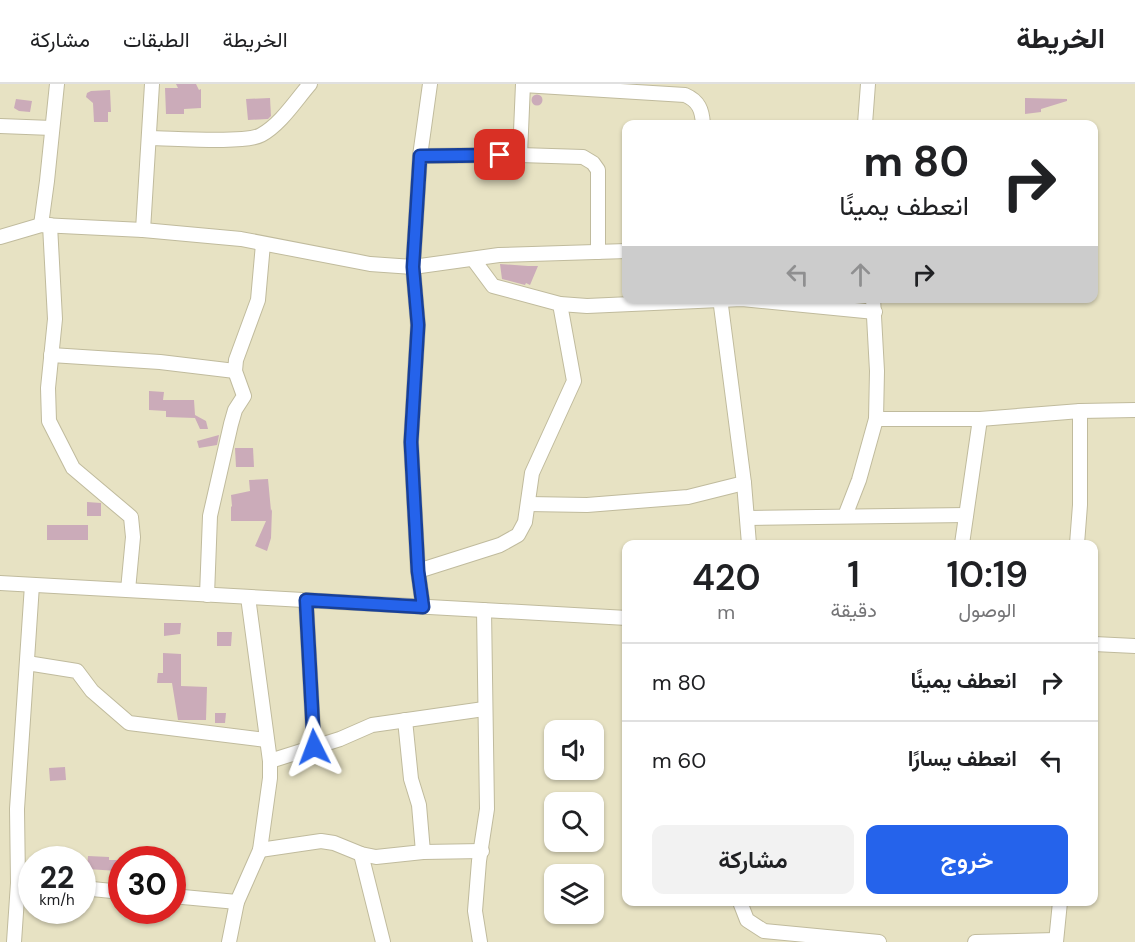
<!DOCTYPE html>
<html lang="ar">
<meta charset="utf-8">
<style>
body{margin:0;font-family:"DM Sans",Vazirmatn,sans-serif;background:#f2f2f2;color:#202124;direction:rtl;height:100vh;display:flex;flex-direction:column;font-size:22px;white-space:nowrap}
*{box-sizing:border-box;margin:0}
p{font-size:20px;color:#757577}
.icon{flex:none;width:33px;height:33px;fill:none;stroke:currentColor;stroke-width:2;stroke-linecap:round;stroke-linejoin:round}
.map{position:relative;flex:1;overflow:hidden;direction:ltr}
.details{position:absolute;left:622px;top:456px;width:476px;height:366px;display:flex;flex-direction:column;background:#fff;border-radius:12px;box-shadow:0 2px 4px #0004;direction:rtl}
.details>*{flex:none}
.top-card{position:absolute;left:622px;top:36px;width:476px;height:183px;border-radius:12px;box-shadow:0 2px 4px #0004;direction:rtl;background:#fff;color:#202124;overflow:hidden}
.fabs{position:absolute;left:544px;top:636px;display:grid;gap:12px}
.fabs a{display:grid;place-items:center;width:60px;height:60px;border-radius:12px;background:#fff;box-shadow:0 2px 4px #0004;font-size:30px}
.speed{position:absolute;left:18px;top:762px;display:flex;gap:12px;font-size:30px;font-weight:700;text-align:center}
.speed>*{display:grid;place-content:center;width:78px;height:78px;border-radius:50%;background:#fff;box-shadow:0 2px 4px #0004;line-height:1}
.speed small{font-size:15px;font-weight:400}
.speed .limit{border:9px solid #d22;background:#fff;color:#111}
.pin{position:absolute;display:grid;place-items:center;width:51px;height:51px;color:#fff;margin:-26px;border-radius:12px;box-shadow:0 3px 9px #0006}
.me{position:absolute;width:66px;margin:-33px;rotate:357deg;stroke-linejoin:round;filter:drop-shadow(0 0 4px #0008)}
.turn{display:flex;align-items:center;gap:21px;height:126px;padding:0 30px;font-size:27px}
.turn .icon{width:78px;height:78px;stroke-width:2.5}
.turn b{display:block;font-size:42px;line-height:51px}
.lanes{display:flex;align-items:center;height:57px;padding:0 30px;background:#0003;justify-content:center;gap:30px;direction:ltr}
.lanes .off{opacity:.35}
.eta{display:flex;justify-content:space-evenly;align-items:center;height:102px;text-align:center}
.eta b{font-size:36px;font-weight:600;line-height:42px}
.action{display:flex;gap:12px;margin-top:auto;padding:12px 30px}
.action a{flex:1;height:69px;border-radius:12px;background:#2563eb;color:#fff;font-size:24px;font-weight:600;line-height:69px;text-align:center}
.action a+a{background:#f2f2f2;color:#202124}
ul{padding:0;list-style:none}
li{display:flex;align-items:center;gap:18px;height:78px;padding:0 30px;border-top:2px solid #e0e0e0}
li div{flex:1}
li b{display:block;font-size:22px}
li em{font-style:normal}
header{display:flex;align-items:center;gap:36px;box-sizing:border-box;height:84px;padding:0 30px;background:#fff;border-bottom:2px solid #e0e0e0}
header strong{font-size:28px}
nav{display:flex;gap:33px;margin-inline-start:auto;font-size:21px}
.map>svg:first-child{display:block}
.building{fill:#cbabb9}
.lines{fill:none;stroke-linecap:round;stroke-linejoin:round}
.minor-casing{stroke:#c0bb9d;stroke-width:16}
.minor{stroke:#fff;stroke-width:14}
.route-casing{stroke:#184099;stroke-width:15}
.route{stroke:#2563eb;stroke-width:10}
</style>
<header>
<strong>الخريطة</strong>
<nav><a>الخريطة</a><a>الطبقات</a><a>مشاركة</a></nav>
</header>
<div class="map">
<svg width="1135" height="858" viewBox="0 0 1135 858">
<rect width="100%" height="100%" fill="#e7e2c3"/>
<g class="building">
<polygon points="176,0 196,0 199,6 201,5 201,24 184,25 184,30 166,30 165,4 178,4"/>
<polygon points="110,6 111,28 108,28 108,38 94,38 93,19 86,13 87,9 91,7"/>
<circle cx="537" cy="16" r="5.5"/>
<polygon points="270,14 271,32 268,35 248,36 246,15"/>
<polygon points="1025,14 1067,15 1067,17 1041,25 1041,28 1025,30"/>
<polygon points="16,15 32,17 30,28 19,27 14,24"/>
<polygon points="500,180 528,182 538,182 530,201 526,199 525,201 502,195"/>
<polygon points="149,307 164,308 163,316 194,316 195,331 206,337 208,345 200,345 195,334 166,333 166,327 149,326"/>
<polygon points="219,351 217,361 199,364 197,357"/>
<polygon points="235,364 253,364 254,383 236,383"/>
<polygon points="268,395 271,427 272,425 271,454 267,467 255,462 266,437 231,437 231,423 232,422 231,411 250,407 249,396"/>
<polygon points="87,418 101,419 101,432 87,432"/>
<rect x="47" y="441" width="41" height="15"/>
<polygon points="164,539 181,539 180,550 164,552"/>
<polygon points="217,548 232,548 231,562 217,562"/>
<polygon points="163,569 181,570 181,602 207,603 206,636 178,636 172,599 157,599 158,589 163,589"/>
<polygon points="215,629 226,629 225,639 215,639"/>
<polygon points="65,683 66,696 50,697 49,684"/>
<polygon points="88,772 109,773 109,776 118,776 118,787 87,785"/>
</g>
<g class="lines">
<g class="minor-casing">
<g id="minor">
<path d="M523 1 685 11C699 17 702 26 703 40"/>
<polyline points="865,40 868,0"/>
<polyline points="0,42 52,44"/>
<path d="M149 54C171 54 245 60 261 51 281 40 296 16 310 0"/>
<polyline points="520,71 523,0"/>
<polyline points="420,72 520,71 583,73 593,79 598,86 598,168"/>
<polyline points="41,141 47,97 57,0"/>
<polyline points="50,141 55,235 48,304 49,337 73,384 131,433 133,453 128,506"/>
<polyline points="143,146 152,0"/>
<polyline points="0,153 41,141 143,146 241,155 370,180 413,183 499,171 627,167"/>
<polyline points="473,175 493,202 560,220 587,222 742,215 875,228"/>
<polyline points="720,214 744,399 749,460"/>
<polyline points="51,271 160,278 235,287"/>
<polyline points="876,335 980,335 1080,327 1135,326"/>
<polyline points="528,420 587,421 688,413 744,399"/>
<polyline points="845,432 859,396 876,335 877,287 873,214"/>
<polyline points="747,434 966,431"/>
<polyline points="962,460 980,335"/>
<polyline points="1077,460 1080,421 1080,327"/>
<polyline points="418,487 500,461 518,451 525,438 532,389 574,297 560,220"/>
<polyline points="0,499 627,534"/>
<polyline points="207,511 210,432 231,340 235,326 244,312 235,287 236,276 258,216 263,160"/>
<polyline points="306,516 314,663"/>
<polyline points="423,523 418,487 411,358 418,241 413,183 420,72 430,0"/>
<polyline points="1094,560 1135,562"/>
<polyline points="27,579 77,587 92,607 129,639 266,656"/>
<polyline points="405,636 411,695 419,721 423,768"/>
<polyline points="270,677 340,655 372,641 484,625"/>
<polyline points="260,766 321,757 334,759 361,770 376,773 423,768 482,767"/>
<polyline points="361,770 383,858"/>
<polyline points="82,804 122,808"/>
<polyline points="172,812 237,818"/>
<polyline points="740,818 747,836 764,847 879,858"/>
<polyline points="14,858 18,799 17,725 32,501"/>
<polyline points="229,858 237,818 260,766 270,694 270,677 248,513"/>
<polyline points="480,858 475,827 479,777 487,725 484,526"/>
<polyline points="975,858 1056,856"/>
<polyline points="1056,858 1060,818"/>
</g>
</g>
<use href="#minor" class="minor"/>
</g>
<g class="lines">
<g class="route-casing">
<polyline id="route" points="314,663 306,516 423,523 418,487 411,358 418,241 413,183 420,72 500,71"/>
</g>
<use href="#route" class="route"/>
</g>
</svg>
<div class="fabs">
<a><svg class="icon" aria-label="sound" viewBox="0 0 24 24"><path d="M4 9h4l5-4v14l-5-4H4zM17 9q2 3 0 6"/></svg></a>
<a><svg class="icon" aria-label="search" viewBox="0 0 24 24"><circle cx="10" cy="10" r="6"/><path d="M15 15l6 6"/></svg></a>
<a><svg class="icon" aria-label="layers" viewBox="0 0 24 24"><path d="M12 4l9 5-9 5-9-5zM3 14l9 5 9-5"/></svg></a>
</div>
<div class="speed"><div>22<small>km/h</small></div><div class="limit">30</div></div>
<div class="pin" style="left:500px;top:71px;background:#d93025"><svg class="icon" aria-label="arrive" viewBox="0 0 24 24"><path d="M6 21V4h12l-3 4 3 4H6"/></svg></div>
<svg class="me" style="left:314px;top:663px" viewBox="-20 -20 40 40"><path d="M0-17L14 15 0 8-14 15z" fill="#2563eb" stroke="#fff" stroke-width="4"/></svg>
<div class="top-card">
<div class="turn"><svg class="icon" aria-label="right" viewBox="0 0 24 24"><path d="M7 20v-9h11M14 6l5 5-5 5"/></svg><div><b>80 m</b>انعطف يمينًا</div></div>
<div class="lanes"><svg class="icon off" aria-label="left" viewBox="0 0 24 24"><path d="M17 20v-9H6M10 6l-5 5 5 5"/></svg><svg class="icon off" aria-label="ahead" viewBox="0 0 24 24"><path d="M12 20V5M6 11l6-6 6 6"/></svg><svg class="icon" aria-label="right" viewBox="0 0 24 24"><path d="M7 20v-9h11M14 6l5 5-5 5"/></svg></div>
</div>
<section class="details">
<div class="eta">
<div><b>10:19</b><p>الوصول</p></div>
<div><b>1</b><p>دقيقة</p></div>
<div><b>420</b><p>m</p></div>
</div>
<ul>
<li><svg class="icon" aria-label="right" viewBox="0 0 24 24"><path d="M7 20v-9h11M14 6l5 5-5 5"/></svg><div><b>انعطف يمينًا</b></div><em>80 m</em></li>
<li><svg class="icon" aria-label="left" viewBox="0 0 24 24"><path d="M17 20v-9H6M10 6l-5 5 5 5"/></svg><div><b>انعطف يسارًا</b></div><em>60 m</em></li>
</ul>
<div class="action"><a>خروج</a><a>مشاركة</a></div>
</section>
</div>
